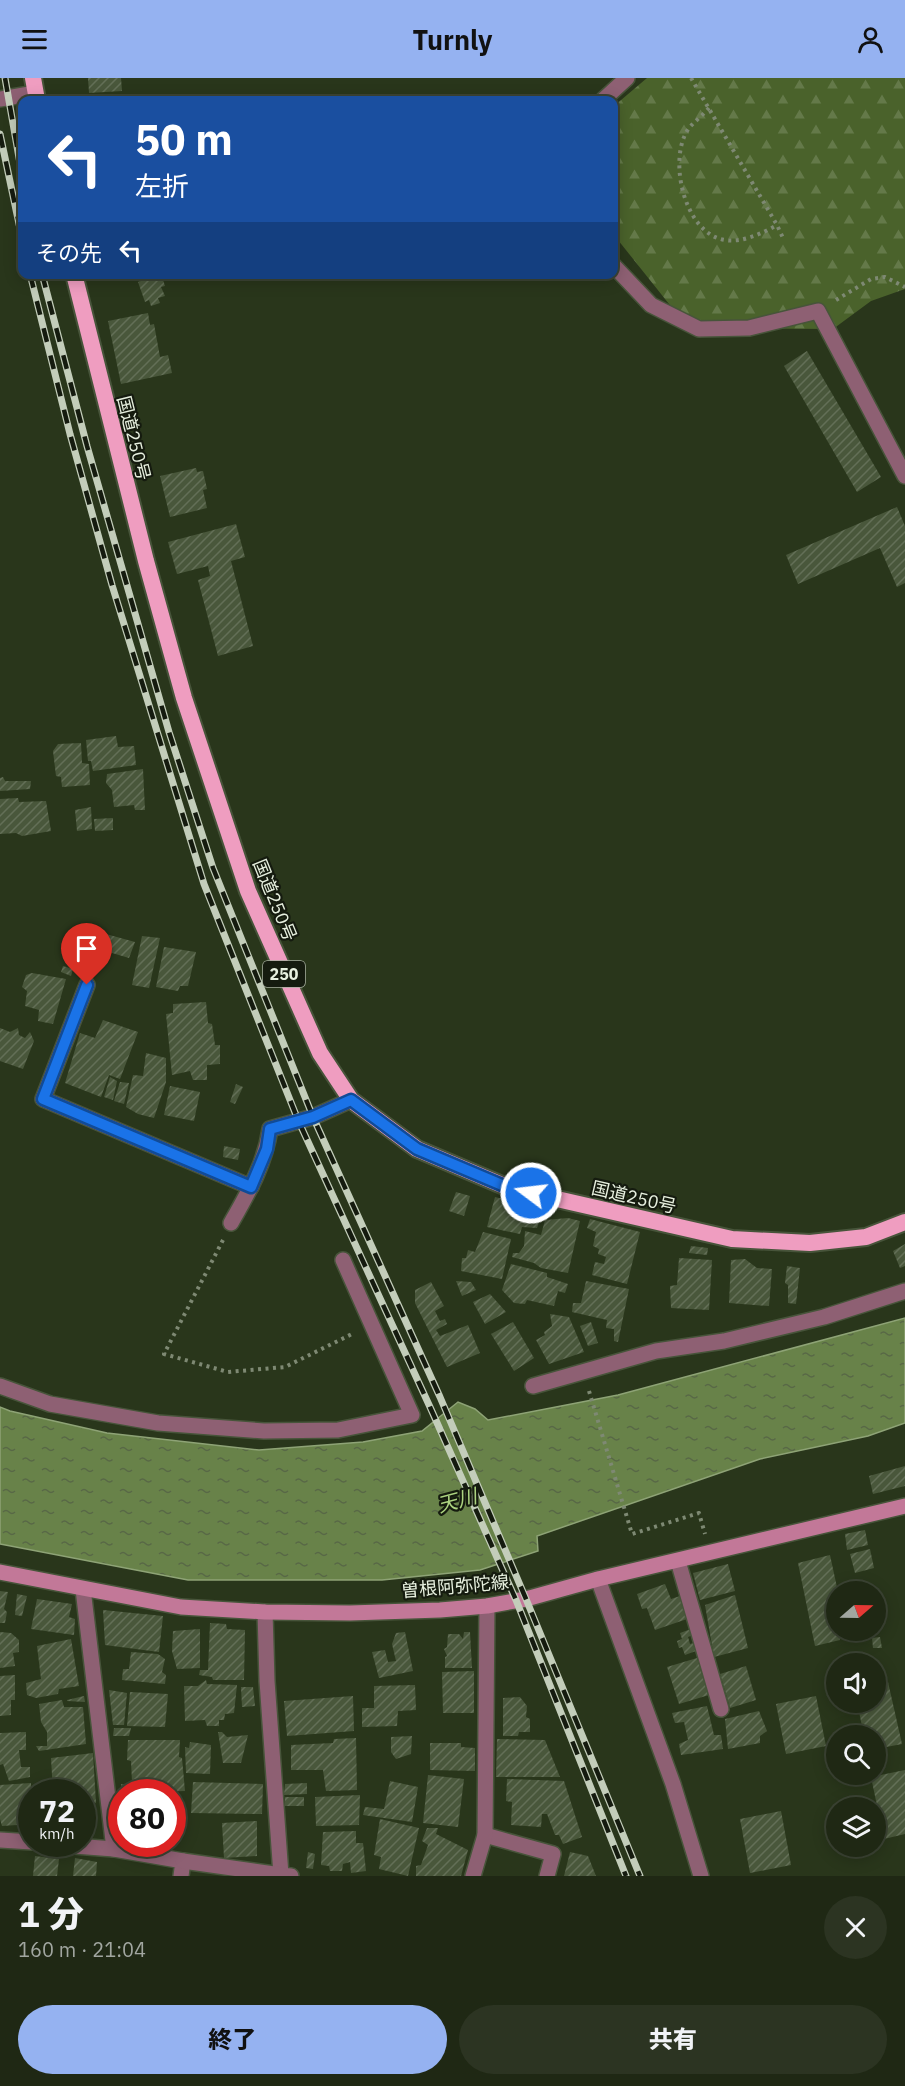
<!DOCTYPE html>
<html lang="ja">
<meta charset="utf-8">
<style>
body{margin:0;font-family:"IBM Plex Sans","Noto Sans JP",sans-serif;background:#2c3422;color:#f1f3f6;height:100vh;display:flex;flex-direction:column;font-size:22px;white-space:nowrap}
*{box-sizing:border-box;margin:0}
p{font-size:20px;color:#a1a6a0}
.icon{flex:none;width:33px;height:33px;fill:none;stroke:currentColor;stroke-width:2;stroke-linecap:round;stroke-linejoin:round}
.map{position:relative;height:1798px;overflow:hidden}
.side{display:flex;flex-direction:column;background:#1f2814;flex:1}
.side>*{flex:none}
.top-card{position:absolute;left:18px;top:18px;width:600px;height:183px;border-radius:12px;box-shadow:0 3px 15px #0003,0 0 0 2px #3c4434;background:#1a4fa0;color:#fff;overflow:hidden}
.needle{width:39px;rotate:70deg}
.controls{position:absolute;left:826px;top:1503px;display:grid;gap:12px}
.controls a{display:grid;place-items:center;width:60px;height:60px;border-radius:50%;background:#1f2814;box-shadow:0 3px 15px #0003,0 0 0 2px #3c4434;font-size:30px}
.speed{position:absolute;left:18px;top:1701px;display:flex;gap:12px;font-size:30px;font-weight:700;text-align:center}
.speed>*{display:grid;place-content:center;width:78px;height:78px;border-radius:50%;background:#1f2814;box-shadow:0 3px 15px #0003,0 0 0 2px #3c4434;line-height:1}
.speed small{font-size:15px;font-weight:400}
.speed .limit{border:9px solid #d22;background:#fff;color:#111}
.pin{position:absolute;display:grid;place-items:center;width:51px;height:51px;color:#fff;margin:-62px -26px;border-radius:50% 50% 50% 0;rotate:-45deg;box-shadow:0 0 6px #0007}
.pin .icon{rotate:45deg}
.me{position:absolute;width:66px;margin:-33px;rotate:285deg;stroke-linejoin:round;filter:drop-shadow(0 0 4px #0008)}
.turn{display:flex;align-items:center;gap:21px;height:126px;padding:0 18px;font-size:27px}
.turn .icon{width:78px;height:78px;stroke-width:2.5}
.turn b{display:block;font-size:42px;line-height:51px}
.then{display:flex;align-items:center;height:57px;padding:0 18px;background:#0003;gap:12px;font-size:22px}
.round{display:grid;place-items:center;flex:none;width:63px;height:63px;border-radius:32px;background:#2c3422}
.head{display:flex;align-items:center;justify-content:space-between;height:102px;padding:0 18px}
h1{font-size:36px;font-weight:800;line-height:45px}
.button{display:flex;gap:12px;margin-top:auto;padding:12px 18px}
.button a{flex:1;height:69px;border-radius:36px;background:#95b2f1;color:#111;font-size:24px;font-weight:800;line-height:69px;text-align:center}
.button a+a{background:#2c3422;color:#f1f3f6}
header{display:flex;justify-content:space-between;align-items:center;height:78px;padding:0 18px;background:#95b2f1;color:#111;font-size:27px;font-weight:800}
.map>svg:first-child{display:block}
.forest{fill:url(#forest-firs)}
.water{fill:url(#water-ripples);stroke:#8ea376;stroke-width:1.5}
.building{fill:url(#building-hatch)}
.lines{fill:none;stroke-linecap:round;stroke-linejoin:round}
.minor-casing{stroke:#47543a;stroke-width:18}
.tertiary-casing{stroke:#47543a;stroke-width:18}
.secondary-casing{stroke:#47543a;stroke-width:18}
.trunk-casing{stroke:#47543a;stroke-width:20}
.path{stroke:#7e8973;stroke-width:4;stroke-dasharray:3 4.5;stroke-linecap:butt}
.minor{stroke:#8e6073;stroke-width:15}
.tertiary{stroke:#8e6073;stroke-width:15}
.secondary{stroke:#c27898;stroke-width:15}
.trunk{stroke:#ef9dc0;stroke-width:16}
.rail-casing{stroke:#c3cdba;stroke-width:7}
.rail{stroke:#151b0f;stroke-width:4.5;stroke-dasharray:14;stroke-linecap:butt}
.route-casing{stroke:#114b97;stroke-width:15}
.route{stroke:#1a73e8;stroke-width:10}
.labels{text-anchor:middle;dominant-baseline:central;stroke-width:4.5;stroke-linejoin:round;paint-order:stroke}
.shield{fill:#151b0f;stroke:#a8b0a1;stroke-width:1.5}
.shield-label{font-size:16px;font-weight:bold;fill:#e7f0df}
.street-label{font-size:18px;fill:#e7f0df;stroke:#151b0f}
.water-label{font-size:20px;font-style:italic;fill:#add481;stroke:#151b0f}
</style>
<header><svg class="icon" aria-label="menu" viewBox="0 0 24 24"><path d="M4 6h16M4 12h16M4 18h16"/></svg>Turnly<svg class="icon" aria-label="person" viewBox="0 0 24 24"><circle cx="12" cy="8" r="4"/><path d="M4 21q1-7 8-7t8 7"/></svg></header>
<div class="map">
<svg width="905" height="1798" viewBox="0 0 905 1798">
<defs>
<pattern id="forest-firs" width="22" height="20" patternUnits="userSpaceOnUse" patternTransform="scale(1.5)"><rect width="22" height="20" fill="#4a622b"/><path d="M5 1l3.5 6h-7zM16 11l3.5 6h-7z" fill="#647949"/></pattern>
<pattern id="water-ripples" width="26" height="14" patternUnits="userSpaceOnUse" patternTransform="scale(1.5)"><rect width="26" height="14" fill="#688249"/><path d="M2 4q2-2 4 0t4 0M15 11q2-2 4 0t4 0" fill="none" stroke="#586846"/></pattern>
<pattern id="building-hatch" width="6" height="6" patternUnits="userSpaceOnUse" patternTransform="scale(1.5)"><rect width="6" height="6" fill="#49573b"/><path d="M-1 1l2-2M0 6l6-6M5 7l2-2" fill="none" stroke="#636f57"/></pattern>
</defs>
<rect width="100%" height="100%" fill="#29361b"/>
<polygon class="forest" points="647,0 905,0 905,211 871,223 833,251 712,250 673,231 614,157 614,28"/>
<polygon class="water" points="905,1240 905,1345 868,1358 760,1381 537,1458 538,1473 480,1492 382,1502 188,1502 0,1466 0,1329 10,1333 107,1355 259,1372 363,1364 422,1353 458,1324 475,1331 488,1342 618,1317"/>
<g class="building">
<polygon points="88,0 121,0 122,13 89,15"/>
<polygon points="161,196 165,208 161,209 165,218 158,220 160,225 151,228 149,222 145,224 138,204"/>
<polygon points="148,235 150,247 154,246 160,279 168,277 172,295 121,306 108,243"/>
<polygon points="807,273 881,399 857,414 784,288"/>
<polygon points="196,390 197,394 203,393 207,411 203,412 207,430 170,439 160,398"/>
<polygon points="897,429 905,448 905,505 897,509 880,470 798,506 786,477"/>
<polygon points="236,446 245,479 231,483 253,568 218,578 198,502 210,498 208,488 177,496 168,464"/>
<polygon points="116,658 118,669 134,668 136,687 93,693 91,683 88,683 86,662"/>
<polygon points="81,665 82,685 89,686 90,707 62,709 61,699 56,698 53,673 58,666"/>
<polygon points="143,691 145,732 135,732 134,727 114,729 112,712 106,705 107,696"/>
<polygon points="3,699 5,703 31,703 30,711 0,713 0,700"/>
<polygon points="18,720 19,724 46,723 51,753 22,758 16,755 0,756 0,721"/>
<polygon points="91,729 92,751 77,753 75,732"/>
<polygon points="113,740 113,752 95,753 94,741"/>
<polygon points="95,853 135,864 129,880 92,869"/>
<polygon points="142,858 160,860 149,910 132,907"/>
<polygon points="164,869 196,874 188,908 180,908 178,913 156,909"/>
<polygon points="63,888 73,891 71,898 61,894"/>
<polygon points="32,895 66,901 53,946 38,943 39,932 25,928 27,913 22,909 26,897"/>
<polygon points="206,924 208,945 212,946 215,967 220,967 220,986 207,987 207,1002 193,1002 190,993 172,997 166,936 173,935 173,926"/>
<polygon points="103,942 138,954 120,1001 109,997 101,1019 65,1005 80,955 95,960"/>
<polygon points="0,950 10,954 18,950 19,957 25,960 30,954 34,963 23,991 0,983"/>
<polygon points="146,975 166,980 166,1004 154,1040 138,1036 126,1029 133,997 143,998"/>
<polygon points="110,999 117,1003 113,1022 104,1019"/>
<polygon points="120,1004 129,1005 124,1026 114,1023"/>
<polygon points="236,1006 243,1009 235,1026 230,1024"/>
<polygon points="170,1008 200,1014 194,1043 164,1037"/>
<polygon points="224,1068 240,1071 238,1082 223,1079"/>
<polygon points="456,1114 470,1118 464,1138 449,1133"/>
<polygon points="495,1119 533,1128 540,1142 537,1150 522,1149 520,1156 487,1149"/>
<polygon points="568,1140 580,1143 568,1195 541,1190 534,1185 512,1179 513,1175 519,1175 524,1168 525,1153 541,1157 545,1142"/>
<polygon points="590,1141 640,1154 627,1206 592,1197 595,1184 604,1186 606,1179 598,1176 599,1171 593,1168 596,1154 587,1150"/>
<polygon points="483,1154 511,1161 502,1201 461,1193 462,1180 466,1180 468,1172 475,1174"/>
<polygon points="905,1166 905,1188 900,1190 893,1173"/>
<polygon points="691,1168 708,1170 707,1177 689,1175"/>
<polygon points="679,1180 712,1182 709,1232 671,1230 670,1208 677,1207"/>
<polygon points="745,1181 757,1190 772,1191 769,1228 729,1225 731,1182"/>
<polygon points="511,1186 547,1195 547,1199 568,1206 565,1215 558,1213 554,1228 527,1222 525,1226 514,1225 502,1212"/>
<polygon points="787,1188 800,1190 796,1226 788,1225 788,1207 785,1205"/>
<polygon points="456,1203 471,1204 476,1212 462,1218"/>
<polygon points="586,1203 629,1211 618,1264 614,1263 614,1251 606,1250 607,1242 572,1234 573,1225 581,1225"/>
<polygon points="431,1204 444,1228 435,1233 440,1243 445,1241 447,1246 436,1252 440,1258 468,1247 480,1275 447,1289 415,1225 415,1212"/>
<polygon points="490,1216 506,1234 485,1246 473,1224"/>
<polygon points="550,1236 569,1239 584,1274 549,1286 536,1262 545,1257 544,1254 552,1248"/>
<polygon points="513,1244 534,1280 514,1293 491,1256"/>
<polygon points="591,1244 598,1265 588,1268 580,1248"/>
<polygon points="905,1388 905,1408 873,1416 869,1398"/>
<polygon points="865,1452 868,1467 847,1472 845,1456"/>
<polygon points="870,1471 874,1490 855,1495 850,1476"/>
<polygon points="830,1477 838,1514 837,1552 840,1552 840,1562 815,1568 798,1485"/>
<polygon points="728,1486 735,1513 700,1522 693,1495"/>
<polygon points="665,1506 671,1521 680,1518 687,1541 655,1552 647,1530 642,1531 637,1516"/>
<polygon points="0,1513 8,1514 4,1531 7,1534 5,1545 0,1545"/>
<polygon points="17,1516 27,1518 22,1538 15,1537"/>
<polygon points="735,1517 748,1570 714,1579 705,1527"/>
<polygon points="37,1521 72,1526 69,1539 75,1541 74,1557 31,1551"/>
<polygon points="103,1532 163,1538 159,1574 105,1567"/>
<polygon points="210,1545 226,1546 227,1551 245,1552 244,1602 213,1602 212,1599 199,1597 200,1592 208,1592"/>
<polygon points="200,1551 200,1590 177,1591 172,1573 173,1553"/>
<polygon points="691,1551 693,1557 688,1559 690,1566 693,1565 696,1573 685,1577 682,1569 679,1570 677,1563 682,1561 680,1555"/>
<polygon points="0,1554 11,1555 19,1562 19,1574 13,1575 15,1588 0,1590"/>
<polygon points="405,1554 413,1593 379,1600 372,1574 385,1572 388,1584 396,1583 392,1566 396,1555"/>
<polygon points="464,1554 470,1554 472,1590 445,1590 445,1579 447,1578 444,1571 447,1569 448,1556 459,1556 463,1561"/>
<polygon points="880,1559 882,1570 873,1570 872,1560"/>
<polygon points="71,1561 79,1608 59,1611 58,1616 36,1620 27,1617 26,1605 41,1601 37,1568"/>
<polygon points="131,1574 158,1576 165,1581 162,1594 166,1597 165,1606 122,1602 123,1591 129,1591"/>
<polygon points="697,1580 709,1617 679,1626 667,1589"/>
<polygon points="746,1588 756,1622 730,1630 720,1596"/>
<polygon points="474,1593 474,1635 443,1635 442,1594"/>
<polygon points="15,1597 15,1622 11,1622 11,1637 0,1638 0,1598"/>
<polygon points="206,1602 207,1606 237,1607 234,1635 225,1636 224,1642 219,1642 219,1648 207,1648 205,1642 185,1643 184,1608 198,1608"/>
<polygon points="888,1604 902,1666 876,1671 876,1658 864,1658 857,1624 876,1624 876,1607"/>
<polygon points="415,1607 416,1632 398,1633 397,1648 362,1649 362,1630 374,1630 374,1608"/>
<polygon points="241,1609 253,1609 255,1628 242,1629"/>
<polygon points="109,1612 127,1615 124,1647 113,1647"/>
<polygon points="130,1614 168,1616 165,1649 127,1648"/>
<polygon points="84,1618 85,1624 67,1623 67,1622"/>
<polygon points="353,1618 354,1653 287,1658 284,1623"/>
<polygon points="816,1618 826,1668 786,1676 776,1626"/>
<polygon points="520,1619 527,1628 526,1639 530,1641 530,1654 519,1654 518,1658 503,1658 503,1620"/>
<polygon points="62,1622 64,1629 83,1629 86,1666 39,1673 36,1668 47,1668 47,1654 41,1644 39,1626"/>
<polygon points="707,1628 714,1657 721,1657 723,1671 681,1677 679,1666 688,1662 684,1644 675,1645 672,1635"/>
<polygon points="759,1633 767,1653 760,1658 760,1665 728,1671 725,1641"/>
<polygon points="114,1650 131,1650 129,1658 113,1658"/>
<polygon points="26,1654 26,1672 19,1672 21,1689 30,1689 30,1699 9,1703 3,1686 0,1687 0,1655"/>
<polygon points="218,1654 222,1654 227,1659 248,1657 241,1685 223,1685"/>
<polygon points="412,1658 411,1676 396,1681 391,1674 391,1659"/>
<polygon points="356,1660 357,1712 326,1713 323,1692 291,1692 291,1667 333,1665 334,1661"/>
<polygon points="497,1661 545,1662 560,1699 496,1699"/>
<polygon points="128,1662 180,1662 179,1679 182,1680 185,1713 160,1714 158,1707 132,1704 131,1683 127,1682"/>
<polygon points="190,1664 211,1667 210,1696 186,1695 185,1669 189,1670"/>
<polygon points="430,1665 461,1665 461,1669 475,1670 475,1693 430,1692"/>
<polygon points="93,1675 96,1725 82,1726 82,1714 53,1714 51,1680"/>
<polygon points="905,1692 905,1756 884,1761 871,1699"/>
<polygon points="428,1697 464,1701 458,1749 423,1745"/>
<polygon points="507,1701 564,1703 582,1759 563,1766 559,1757 555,1757 547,1736 542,1736 541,1749 511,1747 512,1724 506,1723"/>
<polygon points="390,1703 418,1709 412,1744 363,1737 365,1729 384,1731"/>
<polygon points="193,1704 263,1706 262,1736 191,1735"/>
<polygon points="31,1705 32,1746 2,1748 0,1741 0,1707"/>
<polygon points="307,1705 307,1716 284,1717 285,1706"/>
<polygon points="121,1706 136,1706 137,1714 121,1714"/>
<polygon points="360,1717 359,1747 316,1748 315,1719"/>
<rect x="285" y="1719" width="19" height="9"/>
<polygon points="781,1733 791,1787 750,1795 740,1741"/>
<polygon points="380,1741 419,1750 408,1798 379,1791 381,1779 374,1777"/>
<polygon points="257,1743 257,1778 224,1780 222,1745"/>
<polygon points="427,1750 438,1750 436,1756 468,1772 461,1798 416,1798 416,1788 421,1787 428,1767 422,1763"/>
<polygon points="356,1753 356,1765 363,1765 366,1793 351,1795 350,1784 343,1786 342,1793 330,1793 329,1788 321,1787 323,1754"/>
<polygon points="308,1774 315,1776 313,1791 306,1790"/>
<polygon points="570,1774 588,1778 596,1798 564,1798"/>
<polygon points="35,1778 59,1781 57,1798 33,1798"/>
<polygon points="75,1780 97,1784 96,1798 73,1798"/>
</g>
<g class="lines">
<g class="minor-casing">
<g id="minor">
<polyline points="0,21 35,15"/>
<polyline points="603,22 627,0"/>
<polyline points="614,188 651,227 699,251 749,250 818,233 905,398"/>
<polyline points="87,907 43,1021 251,1109"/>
<path d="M231 1145C248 1115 265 1086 270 1051L313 1039 351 1022"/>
<polyline points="0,1308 50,1326 158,1345 264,1353 338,1352 412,1337 343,1182"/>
<polyline points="533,1308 656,1273 724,1263 824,1239 905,1213"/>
<polyline points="678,1483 721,1631"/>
<polyline points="83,1511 114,1771"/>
<polyline points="265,1534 267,1603 281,1797 291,1798"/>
<polyline points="485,1757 553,1776 547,1798"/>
<polyline points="0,1762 32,1764"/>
<polyline points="48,1766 114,1771 183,1783 181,1798"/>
<polyline points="183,1783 281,1797"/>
<polyline points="473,1798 485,1757 487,1528"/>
</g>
</g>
<g class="tertiary-casing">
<polyline id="tertiary" points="598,1501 673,1706 701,1798"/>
</g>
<g class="secondary-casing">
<polyline id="secondary" points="0,1494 181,1529 265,1534 350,1535 440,1532 487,1528 526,1521 598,1501 905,1428"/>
</g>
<g class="trunk-casing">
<g id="trunk">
<polyline points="33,0 37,22"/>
<polyline points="74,196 146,483 184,620 248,813 320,975 351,1022 417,1071 509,1110 732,1161 810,1165 866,1159 905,1144"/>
</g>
</g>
<g class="path">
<polyline points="691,0 777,147 783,160"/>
<path d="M709 30C703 37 695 43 689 50 667 80 684 156 725 162 742 165 763 155 777 147"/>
<polyline points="836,222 871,201 885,199 905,209"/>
<polyline points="223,1162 164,1276 228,1294 285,1289 354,1255"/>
<polyline points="589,1313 632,1456 699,1435 705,1456"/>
</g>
<use href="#minor" class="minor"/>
<use href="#tertiary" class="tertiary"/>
<use href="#secondary" class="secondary"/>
<use href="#trunk" class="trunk"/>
<g class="rail-casing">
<g id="rail">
<polyline points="5,0 22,97"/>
<polyline points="0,56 22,160"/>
<polyline points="30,196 70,356 112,507 204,806 298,1042 430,1329 516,1522 626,1798"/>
<polyline points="42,196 87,368 169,654 213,790 313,1039 440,1319 526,1521 640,1798"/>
</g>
</g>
<use href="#rail" class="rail"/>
</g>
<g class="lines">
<g class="route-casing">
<polyline id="route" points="87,907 43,1021 251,1109 267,1071 270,1051 313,1039 351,1022 417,1071 509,1110 531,1115"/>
</g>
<use href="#route" class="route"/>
</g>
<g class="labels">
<rect class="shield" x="263" y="883" width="42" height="26" rx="4.5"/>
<g class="shield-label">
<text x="284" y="896">250</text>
</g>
<g class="street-label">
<text transform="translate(134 360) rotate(76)">国道250号</text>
<text transform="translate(275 822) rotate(68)">国道250号</text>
<text transform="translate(634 1119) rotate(13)">国道250号</text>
<text transform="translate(455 1508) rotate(-5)">曽根阿弥陀線</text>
</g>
<g class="water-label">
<text transform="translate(457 1422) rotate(-15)">天川</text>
</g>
</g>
</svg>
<div class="controls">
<a><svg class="needle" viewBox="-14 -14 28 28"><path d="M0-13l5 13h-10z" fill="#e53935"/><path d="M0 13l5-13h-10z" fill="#a1a6a0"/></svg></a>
<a><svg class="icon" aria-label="sound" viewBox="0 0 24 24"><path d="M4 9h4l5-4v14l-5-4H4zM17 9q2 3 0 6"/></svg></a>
<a><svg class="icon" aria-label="search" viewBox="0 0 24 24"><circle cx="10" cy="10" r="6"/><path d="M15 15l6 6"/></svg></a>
<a><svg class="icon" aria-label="layers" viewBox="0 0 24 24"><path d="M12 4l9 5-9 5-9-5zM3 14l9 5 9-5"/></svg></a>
</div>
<div class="speed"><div>72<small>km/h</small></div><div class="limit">80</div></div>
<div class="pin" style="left:87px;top:907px;background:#d93025"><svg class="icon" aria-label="arrive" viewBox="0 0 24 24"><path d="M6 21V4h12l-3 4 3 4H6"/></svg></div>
<svg class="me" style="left:531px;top:1115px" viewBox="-20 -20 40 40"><circle r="17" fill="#1a73e8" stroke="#fff" stroke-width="3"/><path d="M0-11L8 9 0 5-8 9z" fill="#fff"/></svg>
<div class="top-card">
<div class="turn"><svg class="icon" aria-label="left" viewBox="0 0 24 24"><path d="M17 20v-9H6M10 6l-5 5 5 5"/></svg><div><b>50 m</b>左折</div></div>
<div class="then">その先<svg class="icon" aria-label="left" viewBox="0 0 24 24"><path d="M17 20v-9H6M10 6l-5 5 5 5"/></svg></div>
</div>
</div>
<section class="side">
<div class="head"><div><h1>1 分</h1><p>160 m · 21:04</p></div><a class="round"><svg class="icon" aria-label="close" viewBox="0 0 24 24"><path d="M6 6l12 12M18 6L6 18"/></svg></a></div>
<div class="button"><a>終了</a><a>共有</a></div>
</section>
